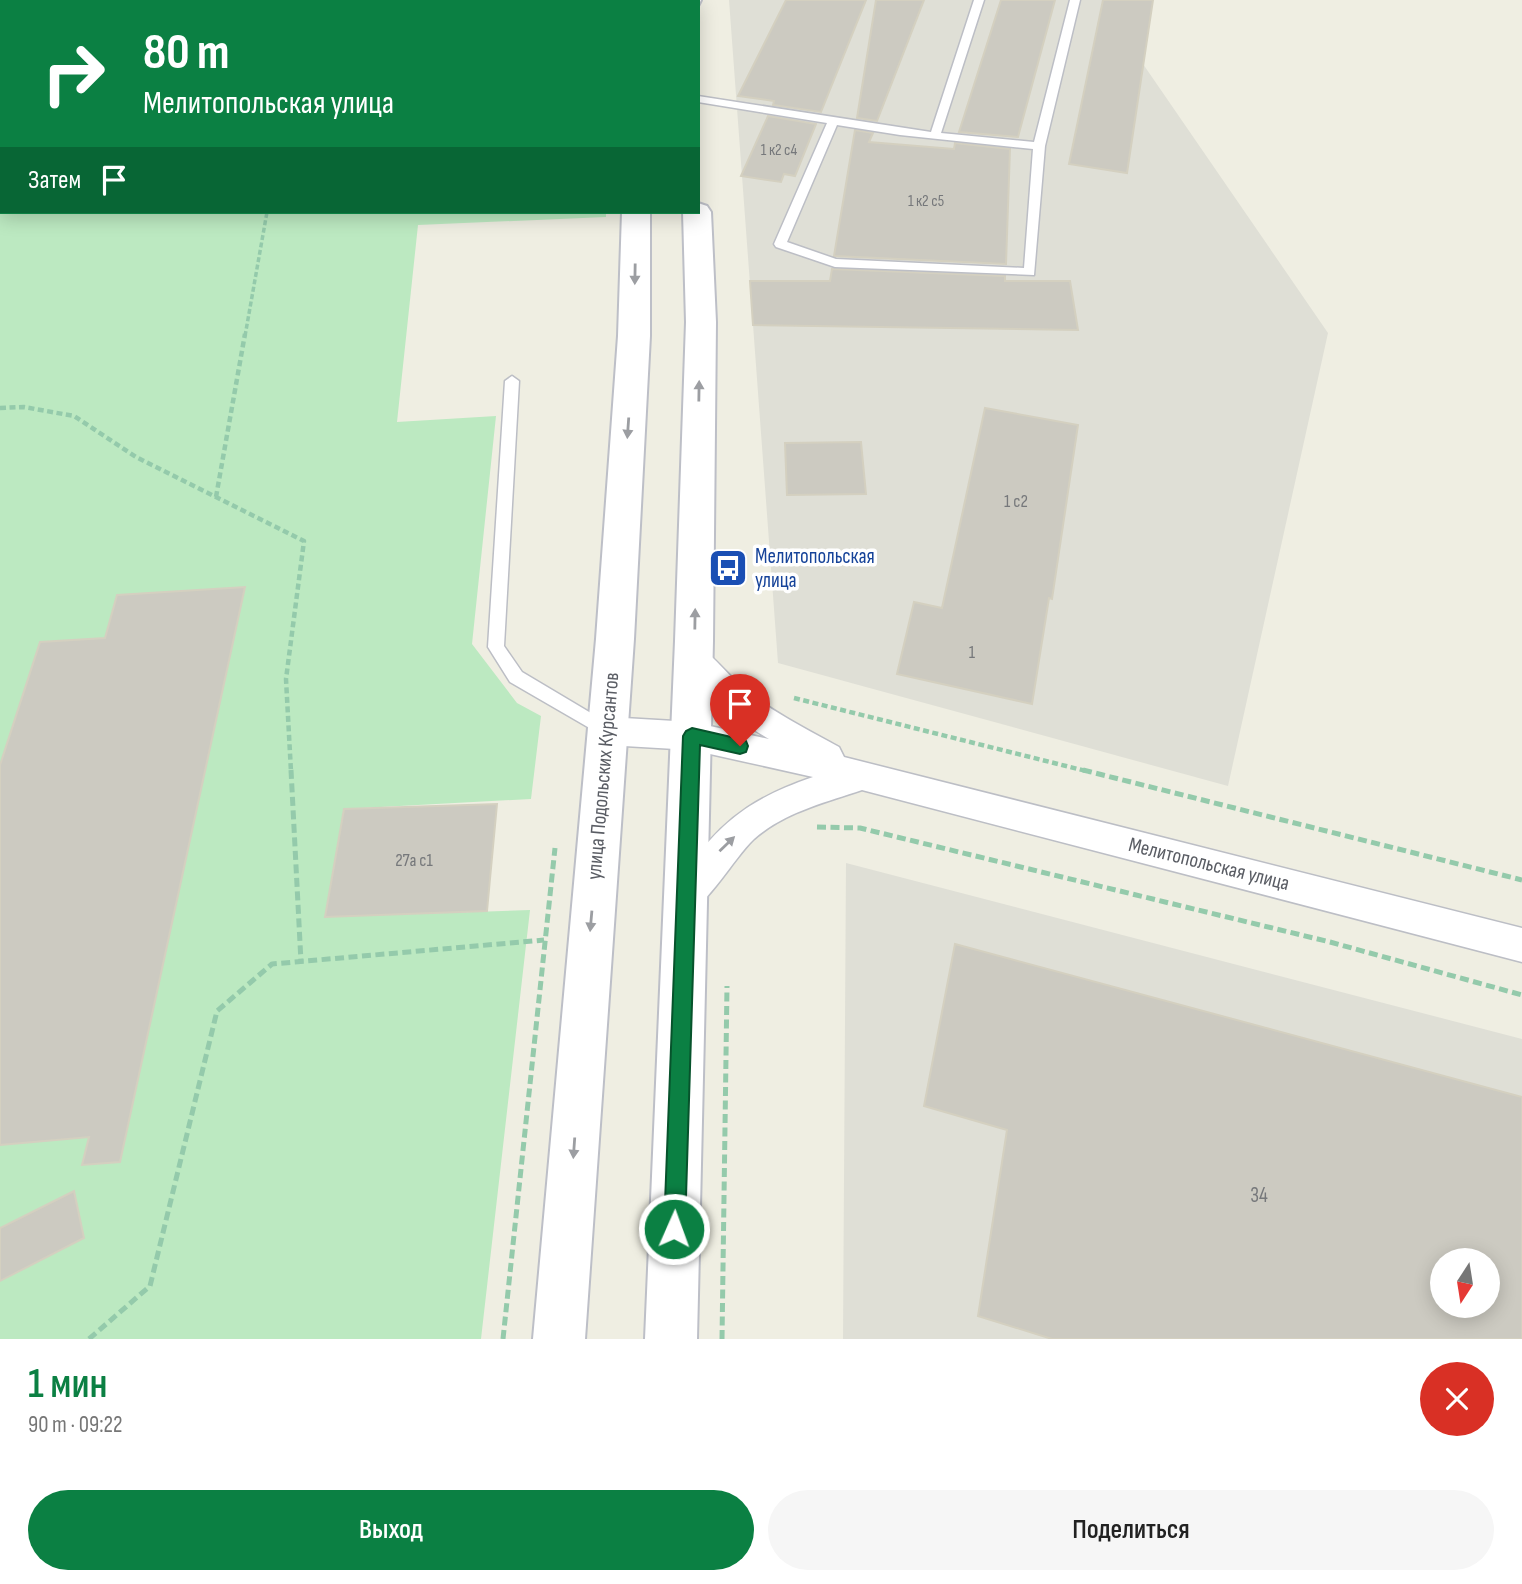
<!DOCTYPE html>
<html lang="ru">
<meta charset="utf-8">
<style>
body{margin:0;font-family:"Sofia Sans Condensed",sans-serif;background:#f6f6f6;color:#222;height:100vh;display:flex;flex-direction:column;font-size:26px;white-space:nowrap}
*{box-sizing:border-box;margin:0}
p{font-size:23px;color:#767676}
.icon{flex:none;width:38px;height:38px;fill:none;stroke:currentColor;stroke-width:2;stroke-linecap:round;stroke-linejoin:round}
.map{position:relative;height:1339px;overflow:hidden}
.details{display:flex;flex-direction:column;background:#fff;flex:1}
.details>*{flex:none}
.banner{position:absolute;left:0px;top:0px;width:700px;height:214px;box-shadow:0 4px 18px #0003;background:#0b8043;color:#fff;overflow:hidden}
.needle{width:46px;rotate:192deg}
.controls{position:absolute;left:1430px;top:1248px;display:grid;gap:14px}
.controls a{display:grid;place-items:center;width:70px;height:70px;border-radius:50%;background:#fff;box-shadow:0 4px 18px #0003;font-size:35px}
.pin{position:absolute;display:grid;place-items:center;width:60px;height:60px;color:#fff;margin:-72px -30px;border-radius:50% 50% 50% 0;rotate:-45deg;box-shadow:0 0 7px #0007}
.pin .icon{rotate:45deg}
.me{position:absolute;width:77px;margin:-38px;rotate:2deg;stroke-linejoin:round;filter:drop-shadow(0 0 5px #0008)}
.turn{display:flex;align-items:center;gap:24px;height:147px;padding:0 28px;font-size:32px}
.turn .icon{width:91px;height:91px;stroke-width:2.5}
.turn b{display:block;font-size:49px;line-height:60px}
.then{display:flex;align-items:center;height:66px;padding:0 28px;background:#0003;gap:14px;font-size:26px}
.round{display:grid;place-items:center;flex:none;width:74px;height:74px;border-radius:37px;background:#f6f6f6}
.head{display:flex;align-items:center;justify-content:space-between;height:119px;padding:0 28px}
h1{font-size:42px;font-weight:600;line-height:52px;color:#0b8043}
.action{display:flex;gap:14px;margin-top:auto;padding:14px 28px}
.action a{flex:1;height:80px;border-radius:42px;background:#0b8043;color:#fff;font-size:28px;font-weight:600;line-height:80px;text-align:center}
.action a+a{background:#f6f6f6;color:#222}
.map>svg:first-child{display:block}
.industrial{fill:#dfdfd6;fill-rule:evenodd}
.green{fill:#bce9c1}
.building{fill:#cccac1;stroke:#d4d0c0;stroke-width:2;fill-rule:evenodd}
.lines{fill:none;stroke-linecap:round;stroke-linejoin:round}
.service-casing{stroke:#bcbec5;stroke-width:3}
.minor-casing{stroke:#bcbec5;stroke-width:3}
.secondary-casing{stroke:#bdbfc7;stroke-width:4}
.path-far2{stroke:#94caab;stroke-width:3.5;stroke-dasharray:5 2.5;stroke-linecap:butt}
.path-far1{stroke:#94caab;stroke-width:4.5;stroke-dasharray:6 3.5;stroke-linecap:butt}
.path{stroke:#94caab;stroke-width:5;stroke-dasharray:9 4.5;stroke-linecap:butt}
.service{fill:#fff;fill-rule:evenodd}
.minor{fill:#fff;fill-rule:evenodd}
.secondary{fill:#fff;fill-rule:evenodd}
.oneway{fill:#9c9ea2}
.route{fill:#0b8043;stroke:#07532c;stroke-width:2}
.labels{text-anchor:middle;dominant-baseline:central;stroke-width:7;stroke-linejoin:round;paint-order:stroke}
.far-number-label{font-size:16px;fill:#76787b}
.number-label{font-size:18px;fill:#76787b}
.transit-label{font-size:21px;fill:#164399;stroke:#fff;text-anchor:start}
.street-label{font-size:21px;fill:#5a5d64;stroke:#fff}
.near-number-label{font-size:21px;fill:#76787b}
</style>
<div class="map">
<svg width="1522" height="1339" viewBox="0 0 1522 1339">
<rect width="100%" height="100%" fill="#efeee2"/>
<g class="industrial">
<polygon points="729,0 1153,0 1143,64 1328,333 1228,786 778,663"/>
<path d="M846 863 1522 1039V1339H843ZM1442 1260H1488V1306H1442Z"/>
</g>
<polygon class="green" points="0,0 610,0 2,2 2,212 606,212 606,217 418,225 397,422 496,416 472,644 517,703 541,716 531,799 344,809 325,917 530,910 481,1339 0,1339"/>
<g class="building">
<polygon points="786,0 866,0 821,112 773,105 774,101 738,96"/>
<polygon points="876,0 924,0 877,121 857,118"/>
<polygon points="1001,0 1055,0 1018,137 959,132"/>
<polygon points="1103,0 1153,0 1127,173 1069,164"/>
<polygon points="768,116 816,124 795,176 784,174 781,182 741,176"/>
<polygon points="855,130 873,133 869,142 954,149 955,143 1010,149 1006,264 834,256"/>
<polygon points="832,269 1005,276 1005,281 1070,281 1078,330 753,325 750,281 830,281"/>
<polygon points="985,408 1078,425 1052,599 1049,598 1032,704 897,674 914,602 942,608"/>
<polygon points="861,442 866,494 787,495 785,443"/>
<polygon points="245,587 120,1162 82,1165 89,1137 0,1145 0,765 40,642 105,638 117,595"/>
<polygon points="497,804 487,911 325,917 344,809"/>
<path d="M955 944 1522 1097V1339H1052L978 1316 1007 1130 924 1106ZM1442 1260H1488V1306H1442Z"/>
<polygon points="74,1191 84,1238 0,1281 0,1228"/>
</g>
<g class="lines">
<g class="service-casing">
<g id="service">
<path d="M974 0H984L941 133 1034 142 1070 0H1080L1045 146 1034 275 835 267 776 247 774 244 827 123 698 102V96L931 132ZM837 125 900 135 1033 149 1024 268 836 259 787 242Z"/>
<polygon points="512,376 519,381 504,646 522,672 611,725 613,730 611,735 605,737 510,682 488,647 505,381"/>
</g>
</g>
<g class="minor-casing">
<path id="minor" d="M694 645C710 650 730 678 746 691 775 713 808 730 839 747L844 757 1522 928V962L862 790C824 803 785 812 754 839 733 859 708 905 685 914L673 909 668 898C675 883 685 871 695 858 729 814 761 795 813 777L692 750 607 745 596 741 592 731 596 721 607 717 692 722 769 739C734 718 698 694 679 657L684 648Z"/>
</g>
<g class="secondary-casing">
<g id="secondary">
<rect x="627" y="0" width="24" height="2"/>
<polygon points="677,0 701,0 698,6 698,2"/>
<polygon points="698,203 707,206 711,212 716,322 713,641 697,1339 645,1339 675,641 686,322 683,212 698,212"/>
<polygon points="622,212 650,212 650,336 634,639 585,1339 533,1339 596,639 618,336"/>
</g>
</g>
<g class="path-far2">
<polyline points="0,192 2,189"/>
<polyline points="245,336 267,212"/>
</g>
<g class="path-far1">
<polyline points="0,408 24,407 74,416 136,457 304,541 286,679 291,772"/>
<polyline points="216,497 245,334"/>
<polyline points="794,698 1090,772"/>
</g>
<g class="path">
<polyline points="291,770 301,962"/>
<polyline points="1083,770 1522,880"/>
<polyline points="817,827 860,828 1330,942 1522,995"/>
<polyline points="89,1339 150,1286 217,1011 272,964 544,940"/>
<polyline points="503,1339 555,848"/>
<polyline points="722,1339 727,986"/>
</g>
<use href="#service" class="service"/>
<use href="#minor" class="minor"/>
<use href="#secondary" class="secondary"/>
</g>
<defs><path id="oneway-solid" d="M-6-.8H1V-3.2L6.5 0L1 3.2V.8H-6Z" transform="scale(1.75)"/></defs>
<g class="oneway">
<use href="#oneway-solid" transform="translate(635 274) rotate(91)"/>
<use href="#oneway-solid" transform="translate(699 391) rotate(-89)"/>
<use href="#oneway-solid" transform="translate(628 428) rotate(94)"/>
<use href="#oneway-solid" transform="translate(695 619) rotate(-89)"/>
<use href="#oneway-solid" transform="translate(727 844) rotate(-44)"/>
<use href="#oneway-solid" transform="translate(591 921) rotate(95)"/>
<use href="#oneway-solid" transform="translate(574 1148) rotate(94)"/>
</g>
<polygon class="route" points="692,728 740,739 746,741 748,746 746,752 740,754 700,745 685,1229 682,1236 674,1239 667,1236 664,1229 683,736 686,731"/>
<defs>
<g id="bus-square" transform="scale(2.0125)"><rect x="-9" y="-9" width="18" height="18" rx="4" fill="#1a4fb4" stroke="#fff"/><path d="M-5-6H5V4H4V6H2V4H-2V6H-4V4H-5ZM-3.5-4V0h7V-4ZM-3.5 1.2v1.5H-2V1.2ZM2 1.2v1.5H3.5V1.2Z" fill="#fff"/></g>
</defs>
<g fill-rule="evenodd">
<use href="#bus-square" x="728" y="568"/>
</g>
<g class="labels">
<g class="far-number-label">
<text x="779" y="150">1 к2 с4</text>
<text x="926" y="201">1 к2 с5</text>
</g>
<g class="number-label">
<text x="1016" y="501">1 с2</text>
<text x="972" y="652">1</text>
<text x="414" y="860">27а с1</text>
</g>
<g class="transit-label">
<text x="755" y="556">Мелитопольская<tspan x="755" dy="24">улица</tspan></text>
</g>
<g class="street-label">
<text transform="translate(603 776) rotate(-85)">улица Подольских Курсантов</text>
<text transform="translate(1209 864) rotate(14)">Мелитопольская улица</text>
</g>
<g class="near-number-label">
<text x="1259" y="1195">34</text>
</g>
</g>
</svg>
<div class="controls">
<a><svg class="needle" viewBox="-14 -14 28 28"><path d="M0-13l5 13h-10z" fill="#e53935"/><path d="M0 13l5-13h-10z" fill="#767676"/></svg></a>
</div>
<div class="pin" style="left:740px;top:746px;background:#d93025"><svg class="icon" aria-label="arrive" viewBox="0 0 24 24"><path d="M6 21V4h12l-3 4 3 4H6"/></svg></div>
<svg class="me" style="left:674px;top:1229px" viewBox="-20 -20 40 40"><circle r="17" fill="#0b8043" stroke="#fff" stroke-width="3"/><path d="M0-11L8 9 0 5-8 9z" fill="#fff"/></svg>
<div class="banner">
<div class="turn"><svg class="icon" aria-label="right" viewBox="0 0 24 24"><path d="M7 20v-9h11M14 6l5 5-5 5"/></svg><div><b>80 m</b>Мелитопольская улица</div></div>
<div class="then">Затем<svg class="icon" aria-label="arrive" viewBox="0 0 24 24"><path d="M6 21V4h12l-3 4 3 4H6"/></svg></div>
</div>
</div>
<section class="details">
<div class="head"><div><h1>1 мин</h1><p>90 m · 09:22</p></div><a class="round" style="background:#d93025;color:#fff"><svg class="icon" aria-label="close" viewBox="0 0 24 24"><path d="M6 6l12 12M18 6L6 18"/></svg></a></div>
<div class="action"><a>Выход</a><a>Поделиться</a></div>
</section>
